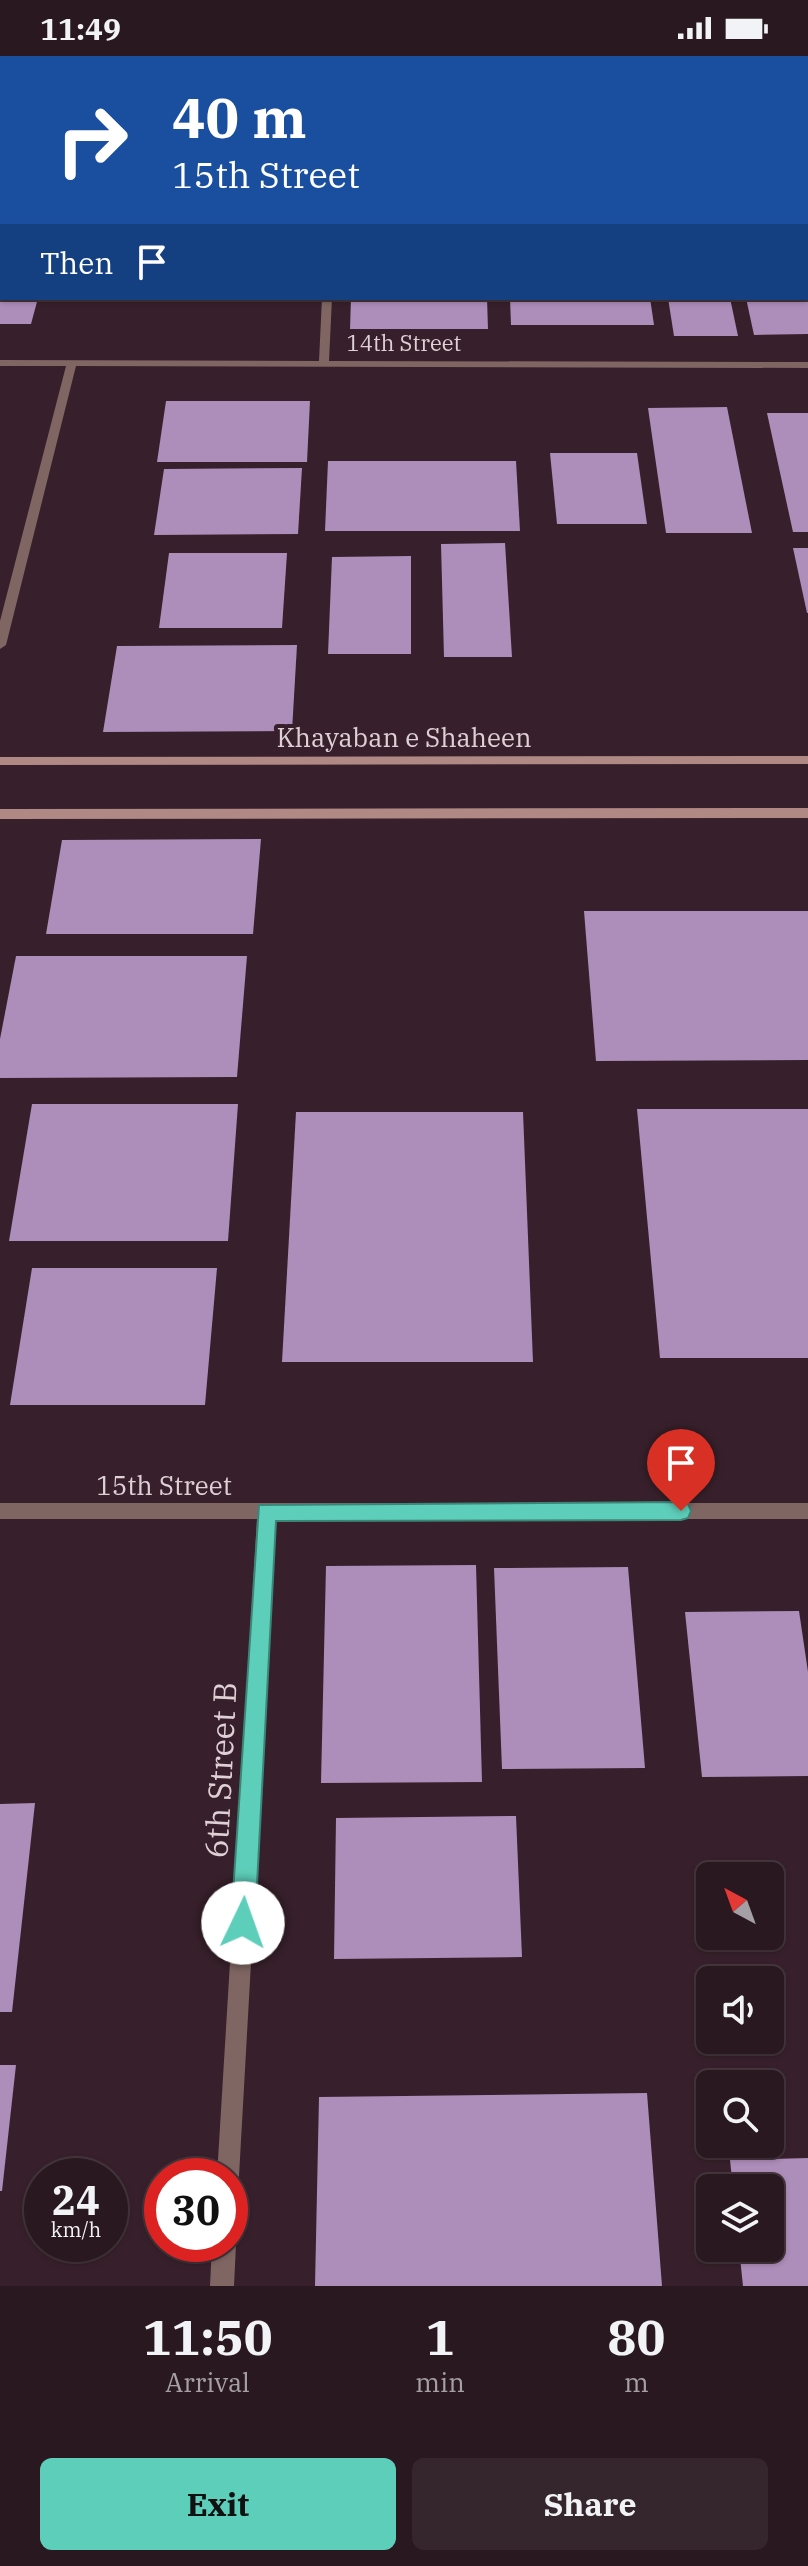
<!DOCTYPE html>
<style>
body{margin:0;font-family:"IBM Plex Serif",serif;background:#35252d;color:#f1f3f6;height:100vh;display:flex;flex-direction:column;font-size:30px;white-space:nowrap}
*{box-sizing:border-box;margin:0}
p{font-size:26px;color:#a5a0a5}
.icon{flex:none;width:44px;height:44px;fill:none;stroke:currentColor;stroke-width:2;stroke-linecap:round;stroke-linejoin:round}
.map{position:relative;height:2230px;overflow:hidden}
.details{display:flex;flex-direction:column;background:#291820;flex:1}
.details>*{flex:none}
.guide{position:absolute;left:0px;top:0px;width:808px;height:244px;box-shadow:0 2px 6px #0004,0 0 0 2px #45373e;background:#1a4fa0;color:#fff;overflow:hidden}
.needle{width:52px;rotate:319deg}
.controls{position:absolute;left:696px;top:1806px;display:grid;gap:16px}
.controls a{display:grid;place-items:center;width:88px;height:88px;border-radius:12px;background:#291820;box-shadow:0 2px 6px #0004,0 0 0 2px #45373e;font-size:40px}
.speed{position:absolute;left:24px;top:2102px;display:flex;gap:16px;font-size:40px;font-weight:700;text-align:center}
.speed>*{display:grid;place-content:center;width:104px;height:104px;border-radius:50%;background:#291820;box-shadow:0 2px 6px #0004,0 0 0 2px #45373e;line-height:1}
.speed small{font-size:20px;font-weight:400}
.speed .limit{border:12px solid #d22;background:#fff;color:#111}
.pin{position:absolute;display:grid;place-items:center;width:68px;height:68px;color:#fff;margin:-82px -34px;border-radius:50% 50% 50% 0;rotate:-45deg;box-shadow:0 0 8px #0007}
.pin .icon{rotate:45deg}
.me{position:absolute;width:88px;margin:-44px;rotate:3deg;stroke-linejoin:round;filter:drop-shadow(0 0 6px #0008)}
.turn{display:flex;align-items:center;gap:28px;height:168px;padding:0 40px;font-size:36px}
.turn .icon{width:104px;height:104px;stroke-width:2.5}
.turn b{display:block;font-size:56px;line-height:68px}
.then{display:flex;align-items:center;height:76px;padding:0 40px;background:#0003;gap:16px;font-size:30px}
.eta{display:flex;justify-content:space-evenly;align-items:center;height:136px;text-align:center}
.eta b{font-size:48px;font-weight:700;line-height:56px}
.primary-button{display:flex;gap:16px;margin-top:auto;padding:16px 40px}
.primary-button a{flex:1;height:92px;border-radius:12px;background:#5dceb9;color:#111;font-size:32px;font-weight:700;line-height:92px;text-align:center}
.primary-button a+a{background:#35252d;color:#f1f3f6}
.status{display:flex;justify-content:space-between;align-items:center;height:56px;padding:0 40px;background:#291820;direction:ltr}
.status svg{height:22px;fill:currentColor}
.map>svg:first-child{display:block}
.building{fill:#ad8dba}
.lines{fill:none;stroke-linecap:round;stroke-linejoin:round}
.minor{fill:#7f6663;fill-rule:evenodd}
.secondary{fill:#b08884;fill-rule:evenodd}
.route{fill:#5dceb9;stroke:#3c8678;stroke-width:2}
.labels{text-anchor:middle;dominant-baseline:central;stroke-width:8;stroke-linejoin:round;paint-order:stroke}
.far-street-label{font-size:22px;fill:#dfd0d6;stroke:#37202b}
.street-label{font-size:26px;fill:#dfd0d6;stroke:#37202b}
.near-street-label{font-size:32px;fill:#dfd0d6;stroke:#37202b}
</style>
<div class="status"><b>11:49</b><svg viewBox="0 0 49 12"><path d="M0 12V9h3v3zM5 12V6h3v6zM10 12V3h3v9zM15 12V0h3v12zM26 1h20v11H26zM47 4h2v5h-2z"/></svg></div>
<div class="map">
<svg width="808" height="2230" viewBox="0 0 808 2230">
<rect width="100%" height="100%" fill="#37202b"/>
<g class="building">
<polygon points="0,242 38,242 31,268 0,268"/>
<polygon points="351,242 487,242 488,273 350,273"/>
<polygon points="510,242 650,242 654,269 511,269"/>
<polygon points="668,242 730,242 738,280 674,280"/>
<polygon points="746,242 808,242 808,278 754,279"/>
<polygon points="166,345 310,345 307,406 157,406"/>
<polygon points="727,351 752,477 666,477 648,352"/>
<polygon points="767,357 808,357 808,476 793,476"/>
<polygon points="550,397 637,397 647,468 557,468"/>
<polygon points="328,405 516,405 520,475 325,475"/>
<polygon points="302,412 298,478 154,479 164,413"/>
<polygon points="505,487 512,601 444,601 441,488"/>
<polygon points="793,492 808,492 808,557 807,557"/>
<polygon points="169,497 287,497 282,572 159,572"/>
<polygon points="411,500 411,598 328,598 332,501"/>
<polygon points="297,589 292,675 103,676 117,590"/>
<polygon points="261,783 253,878 46,878 62,784"/>
<polygon points="584,855 808,855 808,1004 596,1005"/>
<polygon points="16,900 247,900 237,1021 0,1022 0,983"/>
<polygon points="32,1048 238,1048 228,1185 9,1185"/>
<polygon points="637,1053 808,1053 808,1302 660,1302"/>
<polygon points="296,1056 523,1056 533,1306 282,1306"/>
<polygon points="32,1212 217,1212 205,1349 10,1349"/>
<polygon points="476,1509 482,1726 321,1727 326,1510"/>
<polygon points="628,1511 645,1712 502,1713 494,1512"/>
<polygon points="799,1555 808,1616 808,1720 702,1721 685,1556"/>
<polygon points="35,1747 12,1956 0,1956 0,1748"/>
<polygon points="516,1760 522,1901 334,1903 336,1762"/>
<polygon points="0,2009 16,2009 2,2135 0,2135"/>
<polygon points="647,2037 662,2230 315,2230 319,2041"/>
<polygon points="808,2102 808,2230 743,2230 739,2192 770,2192 770,2132 733,2132 730,2104"/>
</g>
<g class="lines">
<g class="minor">
<rect x="333" y="0" width="8" height="2"/>
<rect x="806" y="106" width="2" height="6"/>
<polygon points="322,242 332,242 329,305 808,306 808,312 76,310 6,589 0,593 0,565 66,310 0,310 0,304 319,305"/>
<polygon points="0,1447 808,1447 808,1463 276,1463 239,2120 236,2128 230,2131 230,2120 217,2120 257,1463 0,1463"/>
<polygon points="230,2179 236,2188 234,2230 210,2230 212,2188 230,2188"/>
</g>
<g class="secondary">
<polygon points="808,700 808,708 0,709 0,701"/>
<polygon points="808,752 808,762 0,763 0,753"/>
</g>
</g>
<polygon class="route" points="681,1446 688,1448 691,1455 688,1462 681,1464 276,1465 255,1867 251,1875 243,1879 234,1875 231,1867 259,1449"/>
<g class="labels">
<g class="far-street-label">
<text x="404" y="286">14th Street</text>
</g>
<g class="street-label">
<text x="404" y="681">Khayaban e Shaheen</text>
<text x="164" y="1429">15th Street</text>
</g>
<g class="near-street-label">
<text transform="translate(220 1714) rotate(-87)">6th Street B</text>
</g>
</g>
</svg>
<div class="controls">
<a><svg class="needle" viewBox="-14 -14 28 28"><path d="M0-13l5 13h-10z" fill="#e53935"/><path d="M0 13l5-13h-10z" fill="#a5a0a5"/></svg></a>
<a><svg class="icon" aria-label="sound" viewBox="0 0 24 24"><path d="M4 9h4l5-4v14l-5-4H4zM17 9q2 3 0 6"/></svg></a>
<a><svg class="icon" aria-label="search" viewBox="0 0 24 24"><circle cx="10" cy="10" r="6"/><path d="M15 15l6 6"/></svg></a>
<a><svg class="icon" aria-label="layers" viewBox="0 0 24 24"><path d="M12 4l9 5-9 5-9-5zM3 14l9 5 9-5"/></svg></a>
</div>
<div class="speed"><div>24<small>km/h</small></div><div class="limit">30</div></div>
<div class="pin" style="left:681px;top:1455px;background:#d93025"><svg class="icon" aria-label="arrive" viewBox="0 0 24 24"><path d="M6 21V4h12l-3 4 3 4H6"/></svg></div>
<svg class="me" style="left:243px;top:1867px" viewBox="-20 -20 40 40"><circle r="19" fill="#fff"/><path d="M0-13L10 11 0 6-10 11z" fill="#5dceb9"/></svg>
<div class="guide">
<div class="turn"><svg class="icon" aria-label="right" viewBox="0 0 24 24"><path d="M7 20v-9h11M14 6l5 5-5 5"/></svg><div><b>40 m</b>15th Street</div></div>
<div class="then">Then<svg class="icon" aria-label="arrive" viewBox="0 0 24 24"><path d="M6 21V4h12l-3 4 3 4H6"/></svg></div>
</div>
</div>
<section class="details">
<div class="eta">
<div><b>11:50</b><p>Arrival</p></div>
<div><b>1</b><p>min</p></div>
<div><b>80</b><p>m</p></div>
</div>
<div class="primary-button"><a>Exit</a><a>Share</a></div>
</section>
